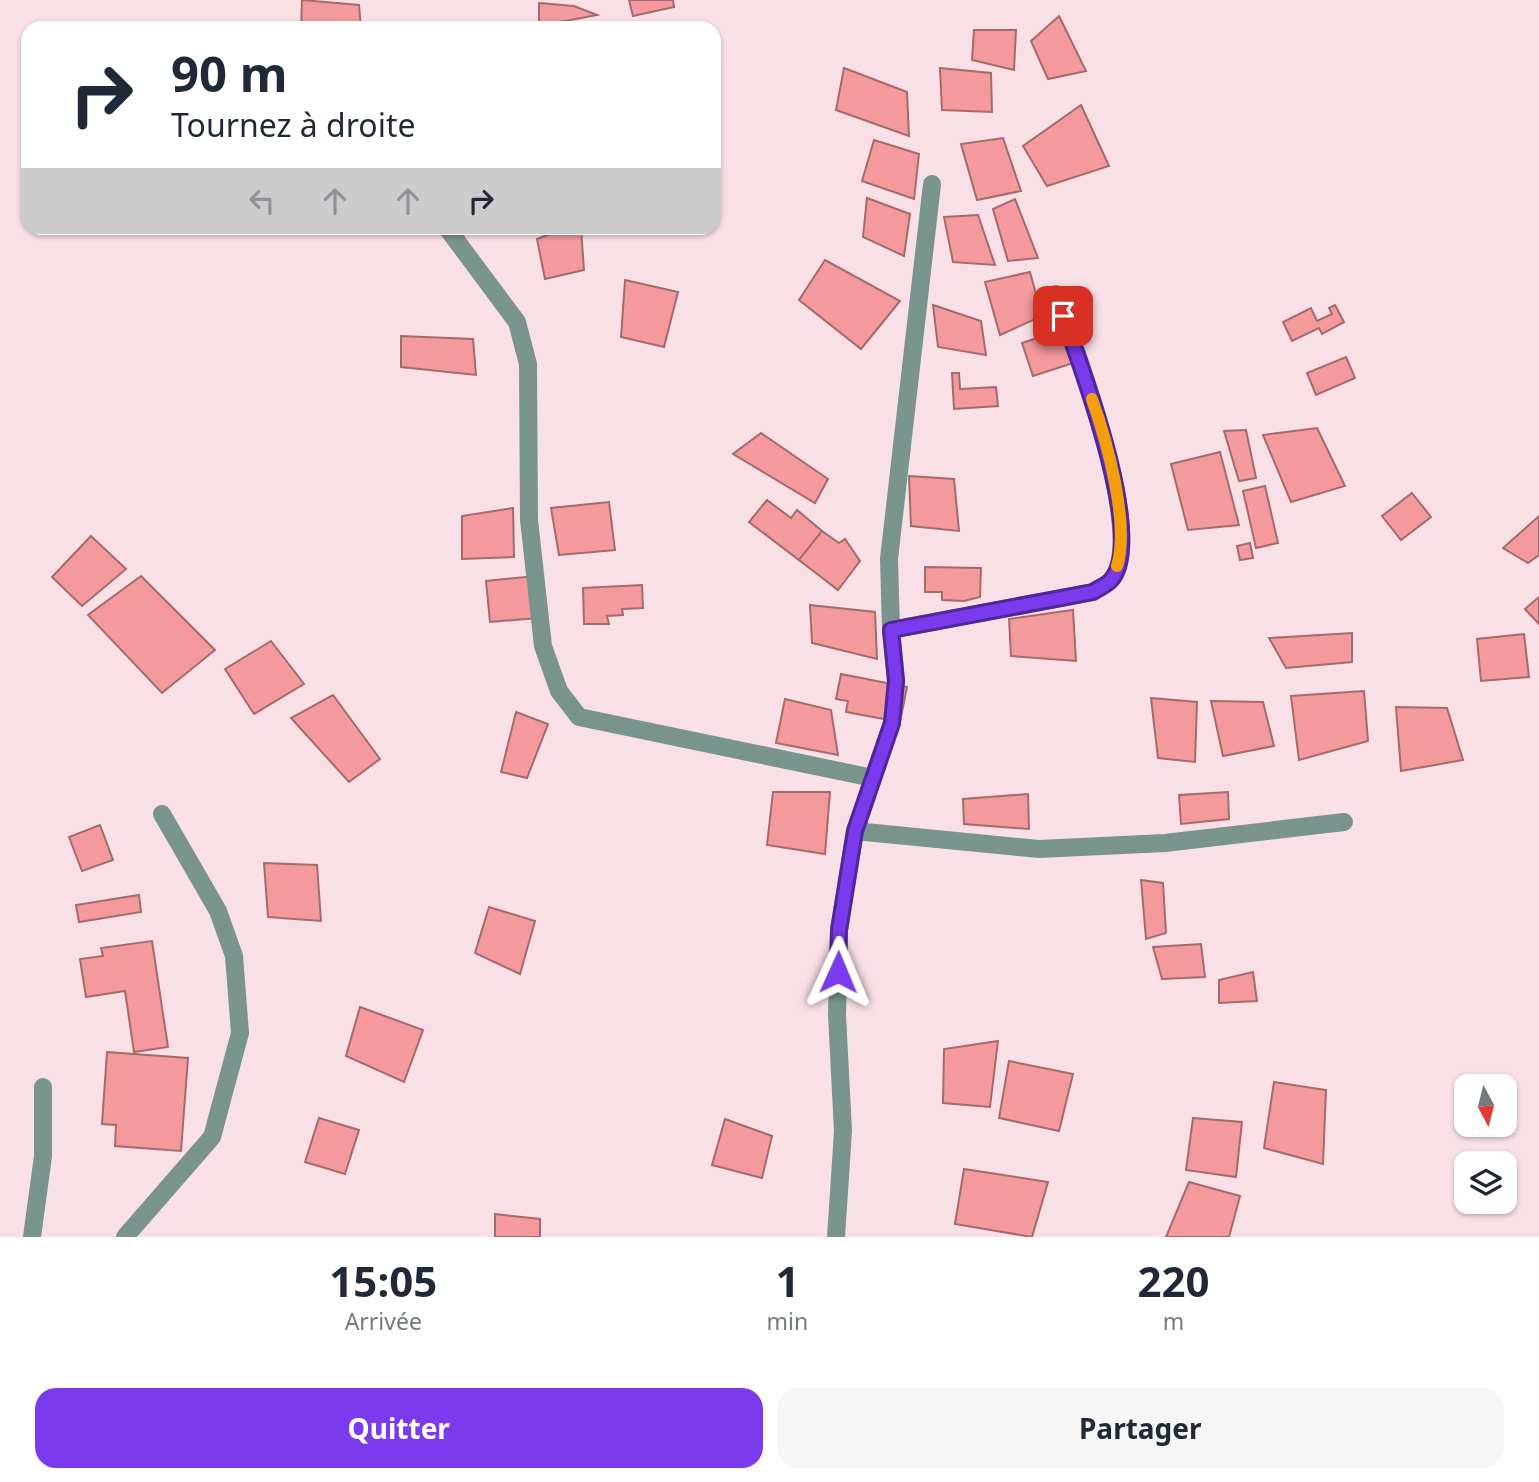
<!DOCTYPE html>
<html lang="fr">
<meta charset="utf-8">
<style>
body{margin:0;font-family:"Noto Sans",sans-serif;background:#f6f6f7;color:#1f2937;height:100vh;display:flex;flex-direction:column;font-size:26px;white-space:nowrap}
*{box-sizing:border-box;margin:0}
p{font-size:23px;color:#747a83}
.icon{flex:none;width:38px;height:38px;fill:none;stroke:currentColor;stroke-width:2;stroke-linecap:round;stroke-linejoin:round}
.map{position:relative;height:1237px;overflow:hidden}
.details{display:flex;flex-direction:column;background:#fff;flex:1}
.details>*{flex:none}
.top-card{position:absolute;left:21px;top:21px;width:700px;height:214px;border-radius:21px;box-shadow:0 2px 5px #0004;background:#fff;color:#1f2937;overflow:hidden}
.needle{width:46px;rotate:173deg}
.tools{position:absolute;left:1454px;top:1074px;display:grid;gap:14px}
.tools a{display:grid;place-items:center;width:63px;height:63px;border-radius:14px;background:#fff;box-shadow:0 2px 5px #0004;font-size:35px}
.pin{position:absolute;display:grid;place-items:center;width:60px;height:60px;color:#fff;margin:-30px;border-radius:14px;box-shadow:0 4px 10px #0006}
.me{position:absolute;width:77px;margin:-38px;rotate:1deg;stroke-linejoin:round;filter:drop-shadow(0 0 5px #0008)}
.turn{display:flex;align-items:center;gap:24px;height:147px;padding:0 35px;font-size:32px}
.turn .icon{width:91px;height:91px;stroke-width:2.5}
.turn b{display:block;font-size:49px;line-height:60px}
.lanes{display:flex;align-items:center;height:66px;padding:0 35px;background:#0003;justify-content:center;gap:35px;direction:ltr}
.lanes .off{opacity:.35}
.eta{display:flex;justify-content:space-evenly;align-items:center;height:119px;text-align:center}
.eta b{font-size:42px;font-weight:700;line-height:49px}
.button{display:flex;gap:14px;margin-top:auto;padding:14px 35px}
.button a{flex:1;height:80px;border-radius:21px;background:#7c3aed;color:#fff;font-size:28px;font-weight:700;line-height:80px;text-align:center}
.button a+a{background:#f6f6f7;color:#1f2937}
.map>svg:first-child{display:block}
.building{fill:#f4999c;stroke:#a46b6c;stroke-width:2}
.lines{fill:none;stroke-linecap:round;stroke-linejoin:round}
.street{stroke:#78948d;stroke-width:18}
.route-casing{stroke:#51269a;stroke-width:18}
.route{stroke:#7c3aed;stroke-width:12}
.slow{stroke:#f59e0b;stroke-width:12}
</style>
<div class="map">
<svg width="1539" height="1237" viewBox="0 0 1539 1237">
<rect width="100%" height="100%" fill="#f9e0e7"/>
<g class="building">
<polygon points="302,0 359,5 361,28 301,28"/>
<polygon points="629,0 673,0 674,7 633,16"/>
<polygon points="539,3 574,6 597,15 539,26"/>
<polygon points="1059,16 1086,71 1048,79 1031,41"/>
<polygon points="974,30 1016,30 1014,70 972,60"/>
<polygon points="844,68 907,92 909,136 836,110"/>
<polygon points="940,68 991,73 992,112 942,110"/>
<polygon points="1081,105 1109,166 1047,186 1023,146"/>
<polygon points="1003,138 1021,191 977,200 961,144"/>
<polygon points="874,140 919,154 914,199 862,181"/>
<polygon points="867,198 910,214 904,256 863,237"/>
<polygon points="1015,199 1038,258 1008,261 993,209"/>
<polygon points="978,215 995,265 953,262 944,217"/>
<polygon points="567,228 581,228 584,270 545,279 537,239"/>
<polygon points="825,260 900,301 861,349 799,300"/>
<polygon points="1030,272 1042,316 1000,335 985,282"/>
<polygon points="625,280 678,292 664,347 621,337"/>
<polygon points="933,305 981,321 986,355 938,347"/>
<polygon points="1335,305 1344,322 1322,334 1319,328 1292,341 1283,322 1311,308 1317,321 1332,314 1329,308"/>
<polygon points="1062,330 1073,363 1033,376 1022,343"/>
<polygon points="401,336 473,339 476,375 401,367"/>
<polygon points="1346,357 1355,378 1316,395 1307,373"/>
<polygon points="952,373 959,373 960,389 996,387 998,406 954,409"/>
<polygon points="1317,428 1345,486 1291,502 1263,435"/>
<polygon points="1246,430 1256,478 1239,481 1224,431"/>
<polygon points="761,433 828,479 815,503 733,454"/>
<polygon points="1220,452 1239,525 1188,530 1171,464"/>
<polygon points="909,476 954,479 959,531 911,526"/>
<polygon points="1265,486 1278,543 1256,548 1243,491"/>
<polygon points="1412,493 1431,517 1401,540 1382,516"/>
<polygon points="767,500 791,518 797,510 822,531 799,560 749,522"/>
<polygon points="609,502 615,550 559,555 551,508"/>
<polygon points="513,508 514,557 462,559 462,516"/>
<polygon points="1539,516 1539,555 1528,563 1503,548"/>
<polygon points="822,531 839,543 845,539 860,561 838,590 799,560"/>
<polygon points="91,536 126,569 82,606 52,577"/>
<polygon points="1250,543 1253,558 1240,560 1237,546"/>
<polygon points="925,567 981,568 980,597 964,601 942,600 942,592 925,592"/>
<polygon points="141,576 215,650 162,693 88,615"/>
<polygon points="535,576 539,618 490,622 486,581"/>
<polygon points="642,585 643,608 622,609 623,615 607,616 609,624 584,624 583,588"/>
<polygon points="1539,597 1539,624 1525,609"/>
<polygon points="810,605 875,612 877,659 812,643"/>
<polygon points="1073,610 1076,661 1011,656 1009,619"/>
<polygon points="1352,633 1352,662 1286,668 1269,638"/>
<polygon points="1524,634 1529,677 1481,681 1477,639"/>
<polygon points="271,641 304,684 254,714 225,669"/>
<polygon points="841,674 907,687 900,722 846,712 848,701 836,699"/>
<polygon points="1364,691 1368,741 1299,760 1291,696"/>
<polygon points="333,695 380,759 349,782 291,718"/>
<polygon points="1151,698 1197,702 1195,762 1158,758"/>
<polygon points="785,699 831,710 838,755 776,743"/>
<polygon points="1211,701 1263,702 1274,746 1223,756"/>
<polygon points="1396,707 1447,708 1463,760 1401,771"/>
<polygon points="516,712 548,724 527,778 501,772"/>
<polygon points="773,792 830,792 825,854 767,845"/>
<polygon points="1228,792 1229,819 1181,824 1179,795"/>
<polygon points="1028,794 1029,829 964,824 963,799"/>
<polygon points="100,825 113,860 82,871 69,837"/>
<polygon points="264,863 317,865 321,921 268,917"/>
<polygon points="1141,880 1163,883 1166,933 1146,939"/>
<polygon points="139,895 141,912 79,922 76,905"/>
<polygon points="489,907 535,921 520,974 475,953"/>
<polygon points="152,941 168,1047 134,1052 125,991 86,997 80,959 103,956 101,948"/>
<polygon points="1201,944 1205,977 1162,979 1153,947"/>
<polygon points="1253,972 1257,1001 1219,1003 1219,980"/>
<polygon points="360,1007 423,1030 404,1082 346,1056"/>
<polygon points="998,1041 990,1107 943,1103 944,1049"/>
<polygon points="107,1052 188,1058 181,1151 115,1146 116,1125 102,1124"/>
<polygon points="1009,1061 1073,1074 1059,1131 999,1118"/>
<polygon points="1274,1082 1326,1090 1323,1164 1264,1148"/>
<polygon points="319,1118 359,1130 345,1174 305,1162"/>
<polygon points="1193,1118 1242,1122 1236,1177 1186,1170"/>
<polygon points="725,1119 772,1136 762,1178 712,1165"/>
<polygon points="964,1169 1048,1182 1032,1237 955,1224"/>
<polygon points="1189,1182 1240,1196 1229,1237 1166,1237"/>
<polygon points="495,1214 540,1219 540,1237 495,1237"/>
</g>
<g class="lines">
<g class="street">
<polyline points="447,228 517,322 528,364 529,520 543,646 559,691 579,717 873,778"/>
<path d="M891 630 1093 592C1099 588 1107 585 1111 580 1149 538 1073 344 1056 294"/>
<polyline points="855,831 1039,849 1165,843 1344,822"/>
<polyline points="32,1237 43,1156 43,1087"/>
<polyline points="125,1237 212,1137 240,1033 234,956 218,911 162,814"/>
<polyline points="836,1237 843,1131 837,1015 839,930 855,831 892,723 896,681 891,630 889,559 932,184"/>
</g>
</g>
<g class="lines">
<g class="route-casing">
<path id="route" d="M838 972 839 930 855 831 892 723 896 681 891 630 1093 592C1099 588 1107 585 1111 580 1147 540 1080 363 1063 316"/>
</g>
<use href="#route" class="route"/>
<path class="slow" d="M1092 399C1107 441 1130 524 1117 566"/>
</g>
</svg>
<div class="tools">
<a><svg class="needle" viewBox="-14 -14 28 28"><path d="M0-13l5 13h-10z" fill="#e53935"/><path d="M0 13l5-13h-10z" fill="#747a83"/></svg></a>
<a><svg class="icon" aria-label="layers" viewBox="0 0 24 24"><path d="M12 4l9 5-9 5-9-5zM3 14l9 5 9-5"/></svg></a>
</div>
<div class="pin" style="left:1063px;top:316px;background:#d93025"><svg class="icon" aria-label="arrive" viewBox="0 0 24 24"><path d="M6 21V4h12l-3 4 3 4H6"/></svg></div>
<svg class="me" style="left:838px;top:972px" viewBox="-20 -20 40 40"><path d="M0-17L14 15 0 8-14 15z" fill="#7c3aed" stroke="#fff" stroke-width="4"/></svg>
<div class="top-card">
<div class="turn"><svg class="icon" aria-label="right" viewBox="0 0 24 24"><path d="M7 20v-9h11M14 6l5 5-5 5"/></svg><div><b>90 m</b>Tournez à droite</div></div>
<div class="lanes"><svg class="icon off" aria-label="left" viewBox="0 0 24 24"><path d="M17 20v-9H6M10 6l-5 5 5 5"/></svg><svg class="icon off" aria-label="ahead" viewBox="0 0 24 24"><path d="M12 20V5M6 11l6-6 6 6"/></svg><svg class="icon off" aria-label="ahead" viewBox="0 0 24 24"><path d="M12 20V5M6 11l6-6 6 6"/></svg><svg class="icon" aria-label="right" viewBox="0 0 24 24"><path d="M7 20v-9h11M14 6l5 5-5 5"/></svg></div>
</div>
</div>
<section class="details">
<div class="eta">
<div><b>15:05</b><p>Arrivée</p></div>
<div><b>1</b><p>min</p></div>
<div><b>220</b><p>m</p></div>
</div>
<div class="button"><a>Quitter</a><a>Partager</a></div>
</section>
